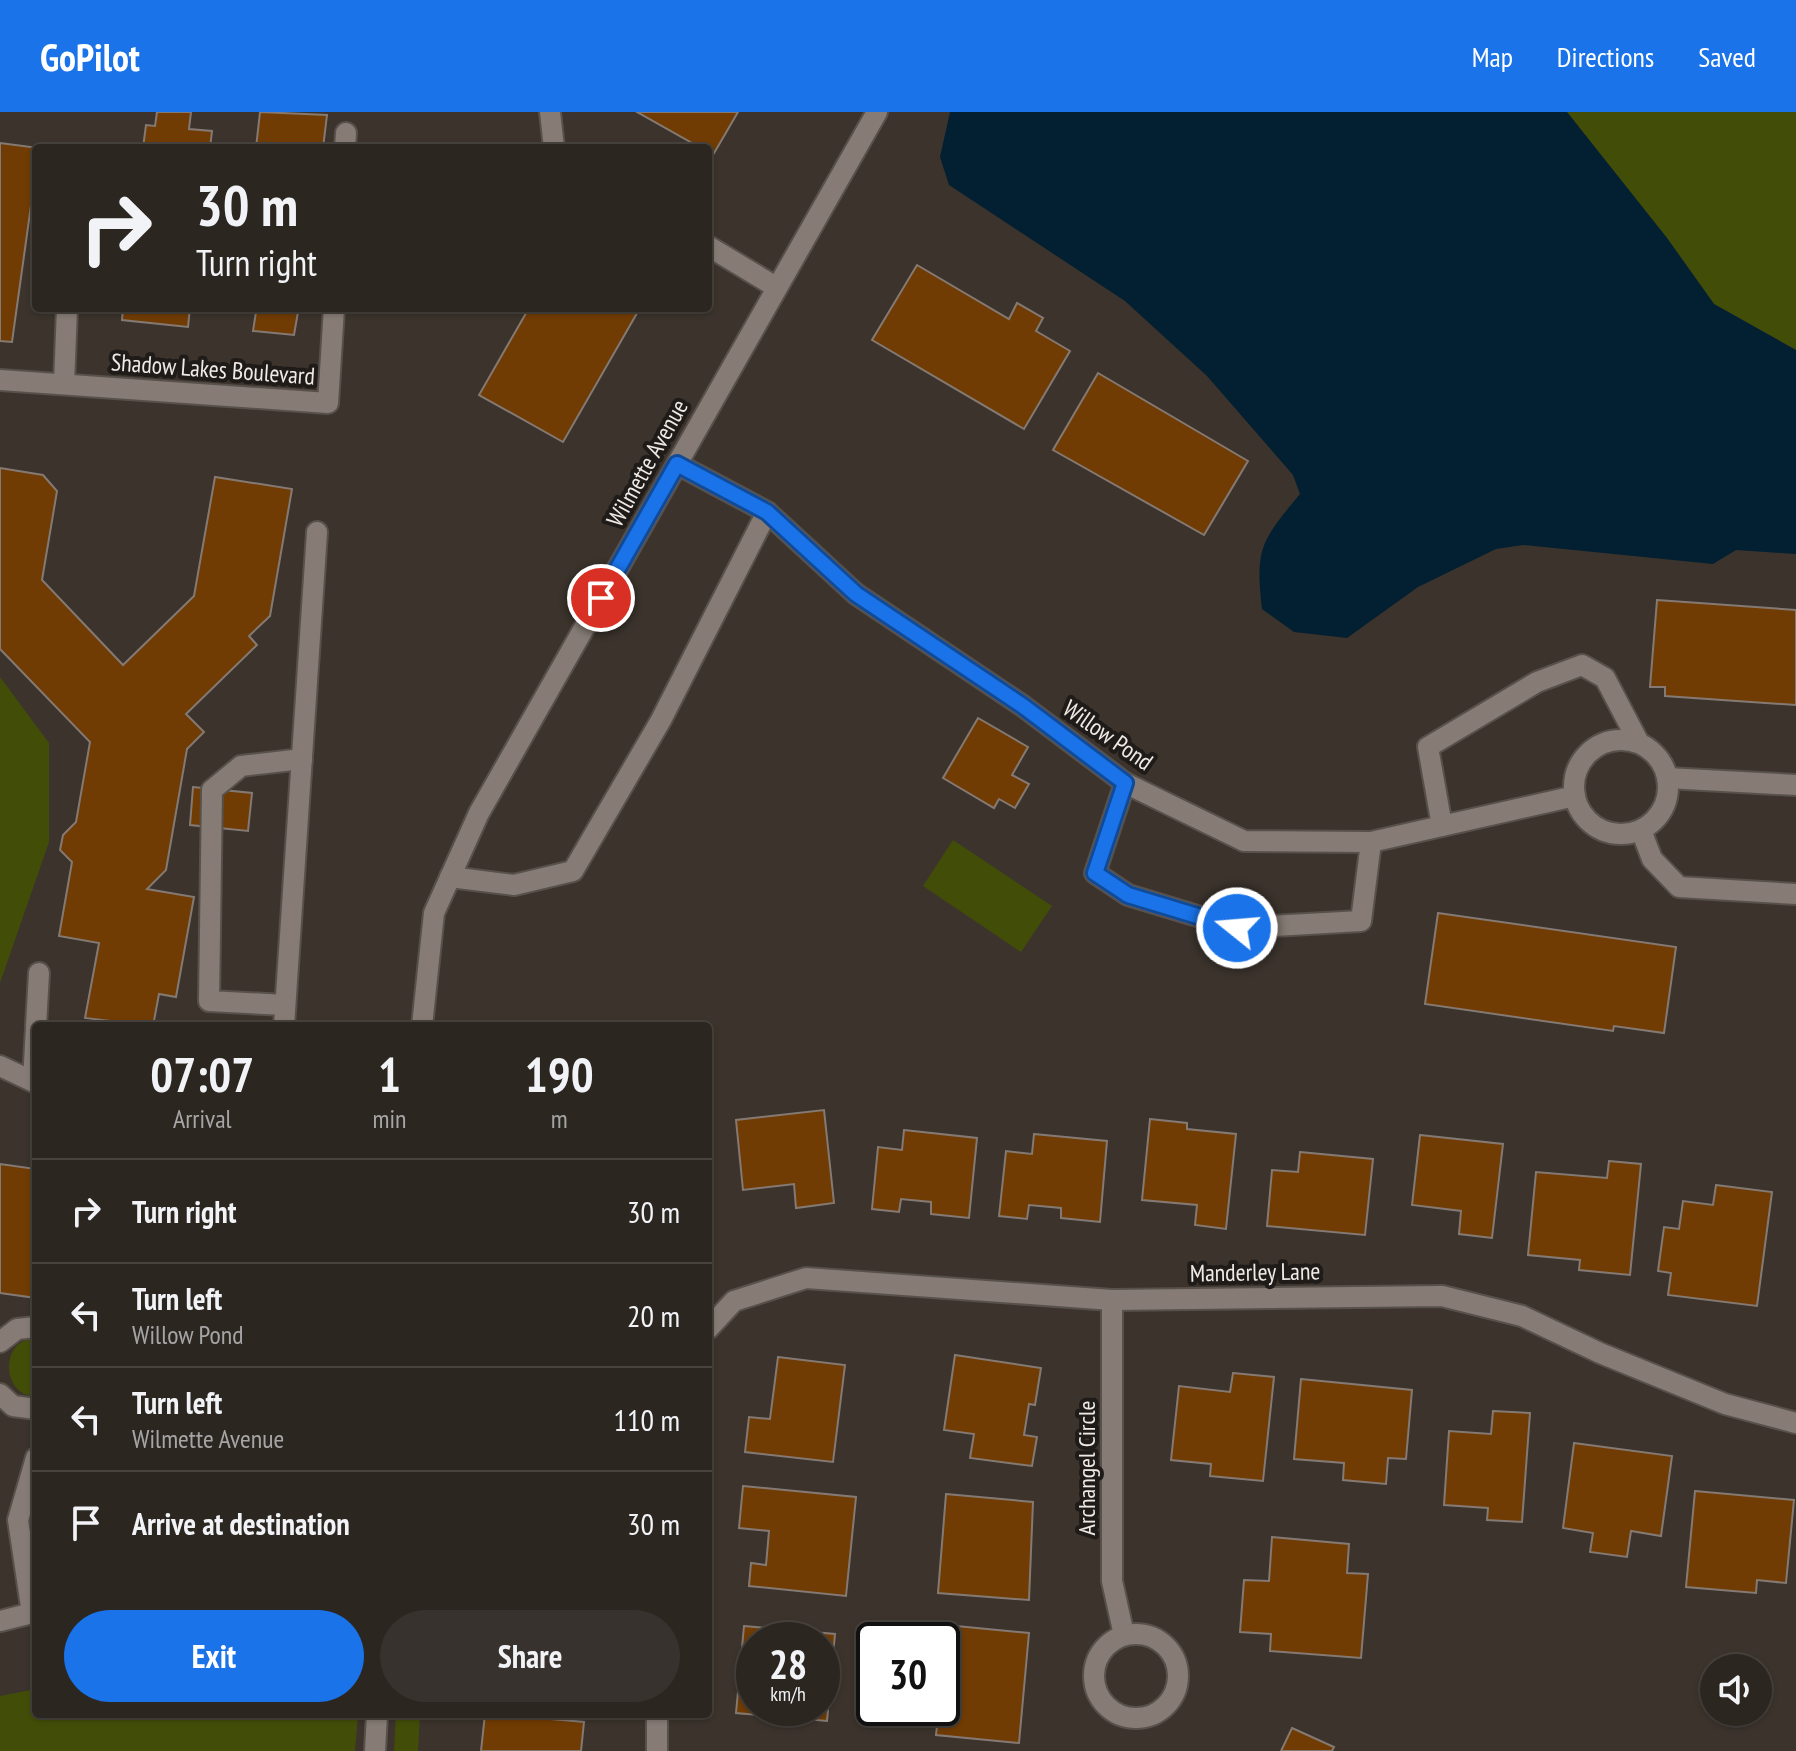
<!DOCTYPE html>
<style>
body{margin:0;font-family:"PT Sans Narrow",sans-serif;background:#38322e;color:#f1f3f6;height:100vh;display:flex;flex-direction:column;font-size:30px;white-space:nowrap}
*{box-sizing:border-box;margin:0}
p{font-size:26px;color:#a6a5a5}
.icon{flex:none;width:44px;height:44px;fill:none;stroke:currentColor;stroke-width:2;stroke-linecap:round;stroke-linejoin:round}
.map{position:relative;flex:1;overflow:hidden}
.sheet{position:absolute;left:32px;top:910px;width:680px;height:696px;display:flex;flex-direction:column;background:#2c2621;border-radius:8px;box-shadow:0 2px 6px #0004,0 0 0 2px #48433f}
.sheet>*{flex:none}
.banner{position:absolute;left:32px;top:32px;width:680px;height:168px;border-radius:8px;box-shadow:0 2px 6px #0004,0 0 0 2px #48433f;background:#2c2621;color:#f1f3f6;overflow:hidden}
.tools{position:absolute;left:1700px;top:1542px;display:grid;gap:16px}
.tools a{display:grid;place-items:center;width:72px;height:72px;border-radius:50%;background:#2c2621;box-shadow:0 2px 6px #0004,0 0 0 2px #48433f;font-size:40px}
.speed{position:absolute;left:736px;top:1510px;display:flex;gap:16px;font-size:40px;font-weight:700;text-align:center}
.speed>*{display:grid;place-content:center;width:104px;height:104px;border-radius:50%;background:#2c2621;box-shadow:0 2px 6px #0004,0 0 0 2px #48433f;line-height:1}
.speed small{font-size:20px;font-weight:400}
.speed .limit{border:4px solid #111;border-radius:12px;background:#fff;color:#111}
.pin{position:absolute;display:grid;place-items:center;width:68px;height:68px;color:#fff;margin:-34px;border:4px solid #fff;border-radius:50%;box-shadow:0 2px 8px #0007}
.me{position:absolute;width:88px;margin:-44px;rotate:287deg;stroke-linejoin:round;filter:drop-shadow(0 0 6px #0008)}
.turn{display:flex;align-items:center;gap:28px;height:168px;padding:0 32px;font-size:36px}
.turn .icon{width:104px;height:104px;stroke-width:2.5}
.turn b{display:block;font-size:56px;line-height:68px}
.eta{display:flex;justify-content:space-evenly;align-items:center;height:136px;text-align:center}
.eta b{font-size:48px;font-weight:700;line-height:56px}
.primary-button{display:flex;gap:16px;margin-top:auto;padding:16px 32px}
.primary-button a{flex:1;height:92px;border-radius:48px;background:#1a73e8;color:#fff;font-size:32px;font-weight:700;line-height:92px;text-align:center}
.primary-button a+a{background:#38322e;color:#f1f3f6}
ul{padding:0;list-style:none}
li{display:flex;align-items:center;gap:24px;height:104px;padding:0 32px;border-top:2px solid #48433f}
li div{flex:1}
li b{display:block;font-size:30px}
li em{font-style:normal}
header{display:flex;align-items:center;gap:48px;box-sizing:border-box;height:112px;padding:0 40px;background:#1a73e8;color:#fff}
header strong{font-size:38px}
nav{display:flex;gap:44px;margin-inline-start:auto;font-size:28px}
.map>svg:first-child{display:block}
.green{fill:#424e08}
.water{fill:#032032}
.building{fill:#713c03;stroke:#847a73;stroke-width:2;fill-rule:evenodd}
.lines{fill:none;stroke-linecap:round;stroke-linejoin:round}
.minor-casing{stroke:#58504b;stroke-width:24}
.minor{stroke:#867c75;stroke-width:20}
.route-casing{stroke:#114b97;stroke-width:20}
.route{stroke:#1a73e8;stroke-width:14}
.labels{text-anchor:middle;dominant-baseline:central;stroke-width:8;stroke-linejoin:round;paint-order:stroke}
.street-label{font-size:24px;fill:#f0eae6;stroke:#1f1b18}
</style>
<header>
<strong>GoPilot</strong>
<nav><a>Map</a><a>Directions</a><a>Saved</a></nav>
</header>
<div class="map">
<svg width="1796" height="1639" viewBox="0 0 1796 1639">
<rect width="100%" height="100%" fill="#3b332c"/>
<g class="green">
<polygon points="1567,0 1796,0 1796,238 1714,192 1667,126"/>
<polygon points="0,565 49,631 49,730 0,871"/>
<polygon points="953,728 1052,794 1021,840 923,774"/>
<path d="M36 1227V1284C0 1285 0 1224 36 1227Z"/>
<polygon points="36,1577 36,1602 358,1602 355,1639 0,1639 0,1584"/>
<polygon points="396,1602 420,1602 418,1639 394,1639"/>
</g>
<path class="water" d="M950 0H1567L1667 126 1714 192 1796 238V442L1736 438 1713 452 1523 433 1496 437 1418 475 1347 526 1294 520 1262 497C1255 436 1261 429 1300 382L1293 363 1207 264 1125 189 949 73 940 45Z"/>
<g class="building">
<polygon points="157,0 191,0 189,17 212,19 210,36 143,36 146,13 155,14"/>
<polygon points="260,0 327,3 323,36 256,36"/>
<polygon points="637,0 738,0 713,43 708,36 701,36"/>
<polygon points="0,31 39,36 12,230 0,229"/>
<polygon points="917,153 1009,207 1017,191 1043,206 1036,219 1070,239 1024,317 872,228"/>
<polygon points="123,196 190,196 188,215 122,208"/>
<polygon points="303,196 302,200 298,200 294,223 253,219 256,200 235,197"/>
<polygon points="529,196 640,196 563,330 479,283"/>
<polygon points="1098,261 1248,349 1204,423 1053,338"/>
<polygon points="0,356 43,363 57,379 42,468 123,553 194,484 215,365 292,377 270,504 249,524 257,533 186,602 204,620 187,637 166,758 147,777 194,785 176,885 159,882 153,914 85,906 99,831 59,824 72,750 60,738 63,723 76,710 90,630 0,537"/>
<polygon points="1657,488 1796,498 1796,593 1665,584 1665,575 1650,575"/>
<polygon points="978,606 1028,635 1012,663 1029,672 1015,696 999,687 994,696 943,666"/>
<polygon points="193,675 252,681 248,719 190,713"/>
<polygon points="1438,801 1676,835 1664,921 1614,914 1613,919 1425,892"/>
<polygon points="824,998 834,1091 796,1096 794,1072 743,1078 736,1008"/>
<polygon points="1150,1007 1187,1011 1187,1017 1236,1022 1226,1117 1195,1113 1197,1093 1142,1088"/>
<polygon points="904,1018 977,1026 969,1106 931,1102 931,1090 901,1087 899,1100 872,1097 878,1035 902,1038"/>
<polygon points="1034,1022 1107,1029 1100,1110 1061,1106 1061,1096 1029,1093 1027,1107 999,1104 1006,1039 1032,1042"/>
<polygon points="1420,1023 1503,1032 1492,1126 1459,1122 1461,1099 1412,1093"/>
<polygon points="1300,1040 1373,1047 1365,1123 1267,1114 1272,1058 1298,1060"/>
<polygon points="1609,1049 1641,1052 1630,1163 1579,1158 1580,1148 1528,1143 1536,1060 1607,1066"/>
<polygon points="0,1052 36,1057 36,1186 0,1181"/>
<polygon points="1716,1073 1772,1080 1757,1194 1668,1183 1671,1161 1658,1159 1664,1115 1679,1117 1683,1089 1713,1093"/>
<polygon points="955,1243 1041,1256 1035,1293 1029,1292 1024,1323 1037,1325 1032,1354 970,1346 974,1322 944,1318"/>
<polygon points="778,1245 845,1253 833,1350 745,1340 749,1305 770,1307"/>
<polygon points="1233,1261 1274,1265 1263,1369 1210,1364 1211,1352 1171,1348 1179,1274 1230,1280"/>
<polygon points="1301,1267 1412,1278 1406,1347 1388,1346 1386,1372 1343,1368 1344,1351 1294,1347"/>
<polygon points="1493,1299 1530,1301 1522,1410 1487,1408 1488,1396 1444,1393 1449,1319 1491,1322"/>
<polygon points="1574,1331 1672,1344 1661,1424 1631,1419 1627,1445 1590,1440 1593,1421 1563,1416"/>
<polygon points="743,1374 856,1385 846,1484 749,1474 751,1451 766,1453 769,1419 739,1416"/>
<polygon points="1695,1379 1794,1388 1786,1471 1757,1468 1756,1481 1686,1475"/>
<polygon points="946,1382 1033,1390 1029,1488 938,1481"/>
<polygon points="1272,1425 1349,1432 1347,1461 1368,1462 1361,1546 1270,1539 1271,1522 1240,1520 1244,1468 1269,1469"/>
<polygon points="946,1513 1029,1521 1019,1631 936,1623 939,1596 942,1596"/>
<path d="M744 1514 835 1522 827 1609 736 1601ZM754 1528H822V1596H754Z"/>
<polygon points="485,1602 553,1602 552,1607 584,1610 581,1639 481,1639"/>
<polygon points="1292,1616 1334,1635 1332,1639 1281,1639"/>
</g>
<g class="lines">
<g class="minor-casing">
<g id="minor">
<polyline points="550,0 554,36"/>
<polyline points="345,36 346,21"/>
<polyline points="708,134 776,175"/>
<polyline points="0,268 328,291 334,196"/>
<polyline points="64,272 67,196"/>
<polyline points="677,352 767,400 856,482 1023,594 1125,671 1244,729 1371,730 1575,684"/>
<circle cx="1621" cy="675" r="47"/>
<polyline points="1667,666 1796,673"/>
<polyline points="1125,671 1095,761 1128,783 1237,816 1361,809 1371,730"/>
<polyline points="1442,714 1428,635 1537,570 1582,553 1605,566 1639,631"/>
<polyline points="1641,718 1652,747 1679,775 1796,782"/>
<polyline points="450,765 514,773 573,759 661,608 767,400"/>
<polyline points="285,893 209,889 212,678 241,654 302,647"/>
<polyline points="36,914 39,861"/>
<polyline points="284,914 317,420"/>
<polyline points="422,914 434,801 479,701 877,0"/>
<polyline points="0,954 36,971"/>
<polyline points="33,969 36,916"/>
<polyline points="1112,1188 1112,1469 1124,1523"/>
<polyline points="708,1217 734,1189 806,1166 1112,1188 1442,1184 1522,1204 1600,1241 1725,1292 1796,1311"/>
<polyline points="0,1230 17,1217 36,1215"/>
<polyline points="0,1282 13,1294 36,1297"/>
<polyline points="32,1501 18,1408 36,1346"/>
<polyline points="0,1509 36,1500"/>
<circle cx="1136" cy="1564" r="42"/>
<polyline points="375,1639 377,1602"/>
<polyline points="657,1639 657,1602"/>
</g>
</g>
<use href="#minor" class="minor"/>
</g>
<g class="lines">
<g class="route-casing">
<polyline id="route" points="601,486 677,352 767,400 856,482 1023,594 1125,671 1095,761 1128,783 1237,816"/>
</g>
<use href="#route" class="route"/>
</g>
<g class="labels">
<g class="street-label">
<text transform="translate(213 257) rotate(4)">Shadow Lakes Boulevard</text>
<text transform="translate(647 351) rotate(-61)">Wilmette Avenue</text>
<text transform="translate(1108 623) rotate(35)">Willow Pond</text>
<text transform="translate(1255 1160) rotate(-1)">Manderley Lane</text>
<text transform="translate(1086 1356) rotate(-90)">Archangel Circle</text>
</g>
</g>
</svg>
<div class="tools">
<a><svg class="icon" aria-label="sound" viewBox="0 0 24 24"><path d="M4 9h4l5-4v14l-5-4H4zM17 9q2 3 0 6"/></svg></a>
</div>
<div class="speed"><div>28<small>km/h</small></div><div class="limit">30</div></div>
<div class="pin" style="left:601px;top:486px;background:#d93025"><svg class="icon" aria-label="arrive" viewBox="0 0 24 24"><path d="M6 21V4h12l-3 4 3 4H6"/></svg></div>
<svg class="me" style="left:1237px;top:816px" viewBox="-20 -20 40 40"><circle r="17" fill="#1a73e8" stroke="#fff" stroke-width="3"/><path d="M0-11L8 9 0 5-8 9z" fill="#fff"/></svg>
<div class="banner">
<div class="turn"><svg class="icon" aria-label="right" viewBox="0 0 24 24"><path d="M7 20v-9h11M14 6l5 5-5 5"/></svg><div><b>30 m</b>Turn right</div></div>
</div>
<section class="sheet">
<div class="eta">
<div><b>07:07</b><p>Arrival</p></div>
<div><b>1</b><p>min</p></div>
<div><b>190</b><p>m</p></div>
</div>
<ul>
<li><svg class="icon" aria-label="right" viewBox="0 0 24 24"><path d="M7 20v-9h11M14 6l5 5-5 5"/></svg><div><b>Turn right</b></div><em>30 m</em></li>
<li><svg class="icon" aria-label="left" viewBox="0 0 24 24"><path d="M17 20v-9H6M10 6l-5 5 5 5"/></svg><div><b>Turn left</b><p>Willow Pond</p></div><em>20 m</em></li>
<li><svg class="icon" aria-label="left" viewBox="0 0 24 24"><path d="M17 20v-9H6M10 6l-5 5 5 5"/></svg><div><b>Turn left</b><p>Wilmette Avenue</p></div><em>110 m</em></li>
<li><svg class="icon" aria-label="arrive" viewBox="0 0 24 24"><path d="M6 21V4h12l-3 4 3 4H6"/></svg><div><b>Arrive at destination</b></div><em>30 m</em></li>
</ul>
<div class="primary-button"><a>Exit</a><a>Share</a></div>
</section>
</div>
